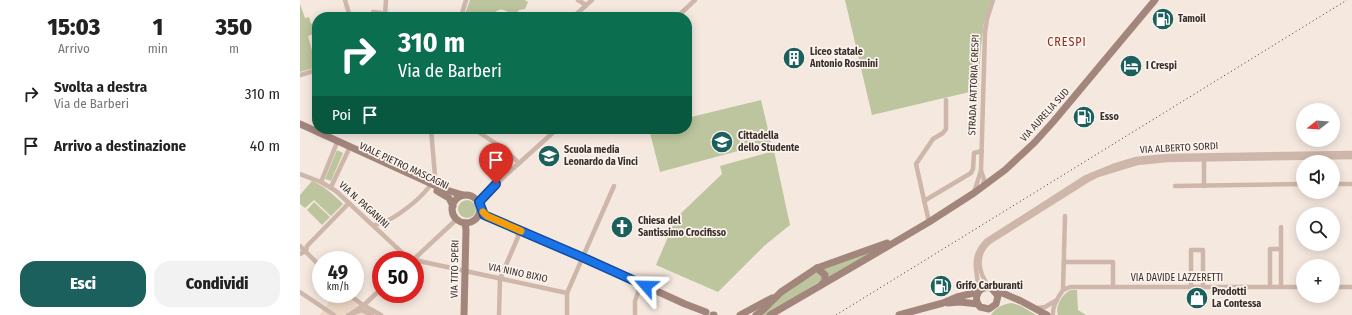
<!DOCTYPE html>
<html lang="it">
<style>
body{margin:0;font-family:"Fira Sans Condensed",sans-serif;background:#f2f2f2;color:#222;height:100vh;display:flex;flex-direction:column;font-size:15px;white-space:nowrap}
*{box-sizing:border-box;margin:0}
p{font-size:13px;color:#767676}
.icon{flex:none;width:22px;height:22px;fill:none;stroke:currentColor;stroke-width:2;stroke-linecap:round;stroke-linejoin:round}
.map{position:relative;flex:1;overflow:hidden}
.side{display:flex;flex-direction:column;background:#fff;width:300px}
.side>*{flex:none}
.guide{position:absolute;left:12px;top:12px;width:380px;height:122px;border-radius:16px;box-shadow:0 2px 10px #0003;background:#0b6e4f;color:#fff;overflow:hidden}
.needle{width:26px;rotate:253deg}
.controls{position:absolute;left:996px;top:103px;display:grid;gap:8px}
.controls a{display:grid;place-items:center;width:44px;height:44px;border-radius:50%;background:#fff;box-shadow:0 2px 10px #0003;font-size:20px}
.speed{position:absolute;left:12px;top:251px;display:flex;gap:8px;font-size:20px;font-weight:700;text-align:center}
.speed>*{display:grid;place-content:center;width:52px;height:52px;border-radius:50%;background:#fff;box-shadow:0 2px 10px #0003;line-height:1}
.speed small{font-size:10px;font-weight:400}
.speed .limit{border:6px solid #d22;background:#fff;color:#111}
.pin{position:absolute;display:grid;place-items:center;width:34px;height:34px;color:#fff;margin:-41px -17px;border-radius:50% 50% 50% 0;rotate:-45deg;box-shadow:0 0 4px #0007}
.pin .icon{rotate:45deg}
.me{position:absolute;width:44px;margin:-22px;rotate:295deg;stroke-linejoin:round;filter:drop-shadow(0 0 3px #0008)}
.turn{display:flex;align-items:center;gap:14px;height:84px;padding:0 20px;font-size:18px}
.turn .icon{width:52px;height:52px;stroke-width:2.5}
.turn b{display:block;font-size:28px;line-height:34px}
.then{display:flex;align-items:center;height:38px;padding:0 20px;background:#0003;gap:8px;font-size:15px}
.eta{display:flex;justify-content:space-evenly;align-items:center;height:68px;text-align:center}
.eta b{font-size:24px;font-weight:800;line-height:28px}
.button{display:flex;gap:8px;margin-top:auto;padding:8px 20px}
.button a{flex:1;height:46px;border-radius:16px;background:#1c605d;color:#fff;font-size:16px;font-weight:800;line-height:46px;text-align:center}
.button a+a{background:#f2f2f2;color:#222}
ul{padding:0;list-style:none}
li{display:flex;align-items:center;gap:12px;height:52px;padding:0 20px}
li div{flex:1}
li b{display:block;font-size:15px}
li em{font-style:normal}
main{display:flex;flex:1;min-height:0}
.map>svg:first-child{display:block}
.green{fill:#bcc59e}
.plaza{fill:#edd8c6}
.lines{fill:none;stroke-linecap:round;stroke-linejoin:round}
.street{stroke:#ceb7aa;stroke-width:4.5}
.secondary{stroke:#a2857b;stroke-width:7}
.rail{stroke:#3b2e2a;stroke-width:1;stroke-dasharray:1 3;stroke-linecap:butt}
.route-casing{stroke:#114b97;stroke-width:10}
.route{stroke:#1a73e8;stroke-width:7}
.slow{stroke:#f59e0b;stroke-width:7}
.labels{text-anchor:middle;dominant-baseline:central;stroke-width:3.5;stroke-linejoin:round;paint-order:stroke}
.poi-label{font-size:10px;font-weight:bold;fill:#3b2e2a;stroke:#fbf3ed;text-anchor:start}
.street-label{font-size:10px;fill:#3b2e2a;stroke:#fbf3ed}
.quarter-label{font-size:12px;letter-spacing:1px;fill:#902d1d;stroke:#fbf3ed}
</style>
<main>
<section class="side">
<div class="eta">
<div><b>15:03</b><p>Arrivo</p></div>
<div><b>1</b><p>min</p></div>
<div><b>350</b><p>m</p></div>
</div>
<ul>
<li><svg class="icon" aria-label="right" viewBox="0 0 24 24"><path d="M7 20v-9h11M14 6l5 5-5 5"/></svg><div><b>Svolta a destra</b><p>Via de Barberi</p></div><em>310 m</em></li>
<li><svg class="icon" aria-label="arrive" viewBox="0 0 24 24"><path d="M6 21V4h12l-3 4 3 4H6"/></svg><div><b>Arrivo a destinazione</b></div><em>40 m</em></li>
</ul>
<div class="button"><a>Esci</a><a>Condividi</a></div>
</section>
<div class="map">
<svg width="1052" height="315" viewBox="0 0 1052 315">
<rect width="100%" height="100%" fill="#f5e8df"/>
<g class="green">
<path d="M170 0H225L228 2 225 9 219 10 214 15C201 9 201 6 190 17H164Z"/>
<polygon points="545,0 691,0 684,23 681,46 678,90 572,115"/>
<polygon points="0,4 5,18 9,17 11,24 17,22 17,33 8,36 13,54 17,53 17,67 0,72"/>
<polygon points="461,100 471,142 360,172 349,129 387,129 387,118"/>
<polygon points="37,150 43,153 31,181 25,179"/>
<polygon points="474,151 490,225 464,246 418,292 356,265 376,218 422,174 420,166"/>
<path d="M12 181C24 186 33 194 43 204L31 216 14 200 5 208 0 204V195Z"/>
<circle cx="167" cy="209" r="9"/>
<polygon points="14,202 30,217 22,225 7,210"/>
<polygon points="579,248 528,280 522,268"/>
<polygon points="518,272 522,274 522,280 466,315 459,315 489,289"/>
<path d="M771 290H777L778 310 786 315H758C755 306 762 294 771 290Z"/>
<path d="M712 303 721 306 736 315H691C696 307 703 304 712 303Z"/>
</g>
<polygon class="plaza" points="35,294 48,294 78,315 20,315"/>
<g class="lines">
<g class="street">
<polyline points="45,0 50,17"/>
<polyline points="278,0 286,5"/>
<polyline points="73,12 103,16"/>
<polyline points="85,14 86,0"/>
<polyline points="161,17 166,0"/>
<polyline points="273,17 292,0"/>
<polyline points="377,17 395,0"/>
<polyline points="0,75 17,70"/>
<polyline points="131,129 135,176 134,184"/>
<polyline points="174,129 204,149 219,163"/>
<polyline points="904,159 904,186"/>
<polyline points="681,171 684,179 683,187"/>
<polyline points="0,174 21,182 36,191 110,260"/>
<polyline points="21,182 36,145"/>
<polyline points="1033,184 1052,184"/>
<polyline points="875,186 1003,184"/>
<polyline points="31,187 48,151"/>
<polyline points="674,192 681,171 685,32 687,19 693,0"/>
<polyline points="624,201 671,173 673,169 674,153 682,151"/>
<polyline points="179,202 207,174 257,129"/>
<polyline points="629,222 616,164 633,139 643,133 646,129 646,100"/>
<path d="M73 225C90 224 119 200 129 187"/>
<polyline points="0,246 21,267"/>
<polyline points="0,254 6,251 7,246 49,203"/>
<polyline points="115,258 119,261 267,293"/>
<polyline points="114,259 157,219"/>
<polyline points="764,262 813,262 813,287"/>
<polyline points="891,287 891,250 903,250 903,287"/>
<polyline points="970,287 970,249 981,249"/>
<polyline points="981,287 981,227"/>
<polyline points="1033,287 1052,287"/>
<path d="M690 288C678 273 674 254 691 241L788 180 798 175 814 170 837 163 867 160 1052 157"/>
<path d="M679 290C677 271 670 257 686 241L786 177 813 166 836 159 868 156 1052 153"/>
<polyline points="763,290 765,216"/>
<polyline points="0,292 34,315"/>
<polyline points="48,294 63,305 81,315"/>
<polyline points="737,308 745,307 757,300"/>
<polyline points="52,313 65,304 81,289"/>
<polyline points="48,315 62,310 72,315"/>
<polyline points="199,315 200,279 218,237 217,229"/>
<polyline points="267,315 267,293 314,186"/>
<polyline points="335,315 335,301 341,284"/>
<path d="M753 315C752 306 758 297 763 290L770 287H1003"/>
</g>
<g class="secondary">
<polyline points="0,124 143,189 163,195"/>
<polyline points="137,191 149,198 153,206"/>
<circle cx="166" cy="209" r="14"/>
<polyline points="181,207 183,214 186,216 284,258 385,304 406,312"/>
<polyline points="517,268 525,275 525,281 522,284"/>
<path d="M693 290 698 296 696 304 689 309 680 307C672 298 679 285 691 288L721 301 747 315"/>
<polyline points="648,303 660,302 678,304"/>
<polyline points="164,315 166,230 165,223"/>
<polyline points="413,315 414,315"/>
<polyline points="440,315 472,298"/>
<polyline points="456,315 463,310 481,292 517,268 587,243"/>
<polyline points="470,315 573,255 629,222 674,193 705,170 734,143 753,122 855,0"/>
<polyline points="599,315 643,303 657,297 678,292"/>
</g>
<polyline class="rail" points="536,315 1047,0"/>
</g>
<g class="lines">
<g class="route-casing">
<polyline id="route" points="196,184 179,202 184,215 284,258 346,286"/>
</g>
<use href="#route" class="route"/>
<polyline class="slow" points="183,212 187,216 221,231"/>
</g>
<defs>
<g id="fuel-disc" transform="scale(1.15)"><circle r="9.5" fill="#1c605d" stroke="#fbf3ed"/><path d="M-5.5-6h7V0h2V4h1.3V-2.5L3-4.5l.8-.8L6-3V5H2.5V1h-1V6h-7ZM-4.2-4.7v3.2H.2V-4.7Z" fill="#fff"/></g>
<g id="building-disc" transform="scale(1.15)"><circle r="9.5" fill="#1c605d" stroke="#fbf3ed"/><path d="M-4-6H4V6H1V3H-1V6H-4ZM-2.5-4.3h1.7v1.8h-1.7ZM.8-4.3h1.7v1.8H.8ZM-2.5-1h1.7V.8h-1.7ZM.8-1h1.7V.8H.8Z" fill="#fff"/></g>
<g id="hotel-disc" transform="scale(1.15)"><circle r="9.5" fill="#1c605d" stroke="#fbf3ed"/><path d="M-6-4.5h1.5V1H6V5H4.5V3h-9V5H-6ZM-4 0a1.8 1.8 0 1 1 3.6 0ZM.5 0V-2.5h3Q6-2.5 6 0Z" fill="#fff"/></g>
<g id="school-disc" transform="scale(1.15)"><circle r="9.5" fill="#1c605d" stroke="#fbf3ed"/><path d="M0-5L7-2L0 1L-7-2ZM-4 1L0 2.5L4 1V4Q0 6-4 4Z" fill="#fff"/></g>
<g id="church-disc" transform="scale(1.15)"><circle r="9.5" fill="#1c605d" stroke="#fbf3ed"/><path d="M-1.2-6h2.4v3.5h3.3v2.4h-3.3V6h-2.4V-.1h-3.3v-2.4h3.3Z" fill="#fff"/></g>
<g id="shop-disc" transform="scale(1.15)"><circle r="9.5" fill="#1c605d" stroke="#fbf3ed"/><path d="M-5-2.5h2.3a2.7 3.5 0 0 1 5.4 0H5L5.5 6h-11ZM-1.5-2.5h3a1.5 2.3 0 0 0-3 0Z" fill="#fff"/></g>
</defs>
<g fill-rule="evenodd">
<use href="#fuel-disc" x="863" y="19"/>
<use href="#building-disc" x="494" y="58"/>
<use href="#hotel-disc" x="831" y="66"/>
<use href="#fuel-disc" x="784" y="117"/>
<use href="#school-disc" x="422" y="142"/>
<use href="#school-disc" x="249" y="156"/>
<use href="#church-disc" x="322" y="227"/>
<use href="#fuel-disc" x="641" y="286"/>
<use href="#shop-disc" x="897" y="298"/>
</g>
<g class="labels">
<g class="poi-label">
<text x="878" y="19">Tamoil</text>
<text x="510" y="52">Liceo statale<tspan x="510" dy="12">Antonio Rosmini</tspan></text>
<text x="846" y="66">I Crespi</text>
<text x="800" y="117">Esso</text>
<text x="438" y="136">Cittadella<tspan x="438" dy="12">dello Studente</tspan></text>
<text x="264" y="150">Scuola media<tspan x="264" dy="12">Leonardo da Vinci</tspan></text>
<text x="338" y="221">Chiesa del<tspan x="338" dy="12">Santissimo Crocifisso</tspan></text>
<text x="656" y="286">Grifo Carburanti</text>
<text x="912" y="292">Prodotti<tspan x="912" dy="12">La Contessa</tspan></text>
</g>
<g class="street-label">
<text transform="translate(674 85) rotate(-88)">STRADA FATTORIA CRESPI</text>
<text transform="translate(745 115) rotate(-48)">VIA AURELIA SUD</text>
<text transform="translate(879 148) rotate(-3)">VIA ALBERTO SORDI</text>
<text transform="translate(104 166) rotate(25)">VIALE PIETRO MASCAGNI</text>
<text transform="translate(64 205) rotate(42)">VIA N. PAGANINI</text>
<text transform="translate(155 269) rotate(-89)">VIA TITO SPERI</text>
<text transform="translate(218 273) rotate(12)">VIA NINO BIXIO</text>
<text x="877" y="278">VIA DAVIDE LAZZERETTI</text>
</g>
<g class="quarter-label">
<text x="767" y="42">CRESPI</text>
</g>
</g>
</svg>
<div class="controls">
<a><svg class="needle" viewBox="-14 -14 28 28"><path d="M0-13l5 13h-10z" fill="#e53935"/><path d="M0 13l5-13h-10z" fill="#767676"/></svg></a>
<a><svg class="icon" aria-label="sound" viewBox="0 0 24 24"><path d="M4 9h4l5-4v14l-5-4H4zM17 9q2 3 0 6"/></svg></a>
<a><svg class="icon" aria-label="search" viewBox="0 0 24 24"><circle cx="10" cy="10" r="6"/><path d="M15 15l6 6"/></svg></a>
<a>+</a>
</div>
<div class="speed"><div>49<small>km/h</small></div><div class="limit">50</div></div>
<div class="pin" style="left:196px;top:184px;background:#d93025"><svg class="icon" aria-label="arrive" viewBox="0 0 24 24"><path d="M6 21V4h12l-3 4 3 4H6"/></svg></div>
<svg class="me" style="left:346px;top:286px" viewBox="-20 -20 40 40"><path d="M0-17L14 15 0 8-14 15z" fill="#1a73e8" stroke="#fff" stroke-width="4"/></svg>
<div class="guide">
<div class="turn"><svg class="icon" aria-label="right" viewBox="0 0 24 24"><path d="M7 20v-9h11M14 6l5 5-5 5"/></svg><div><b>310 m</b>Via de Barberi</div></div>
<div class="then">Poi<svg class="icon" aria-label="arrive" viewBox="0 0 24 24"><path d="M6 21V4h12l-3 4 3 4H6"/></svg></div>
</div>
</div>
</main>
